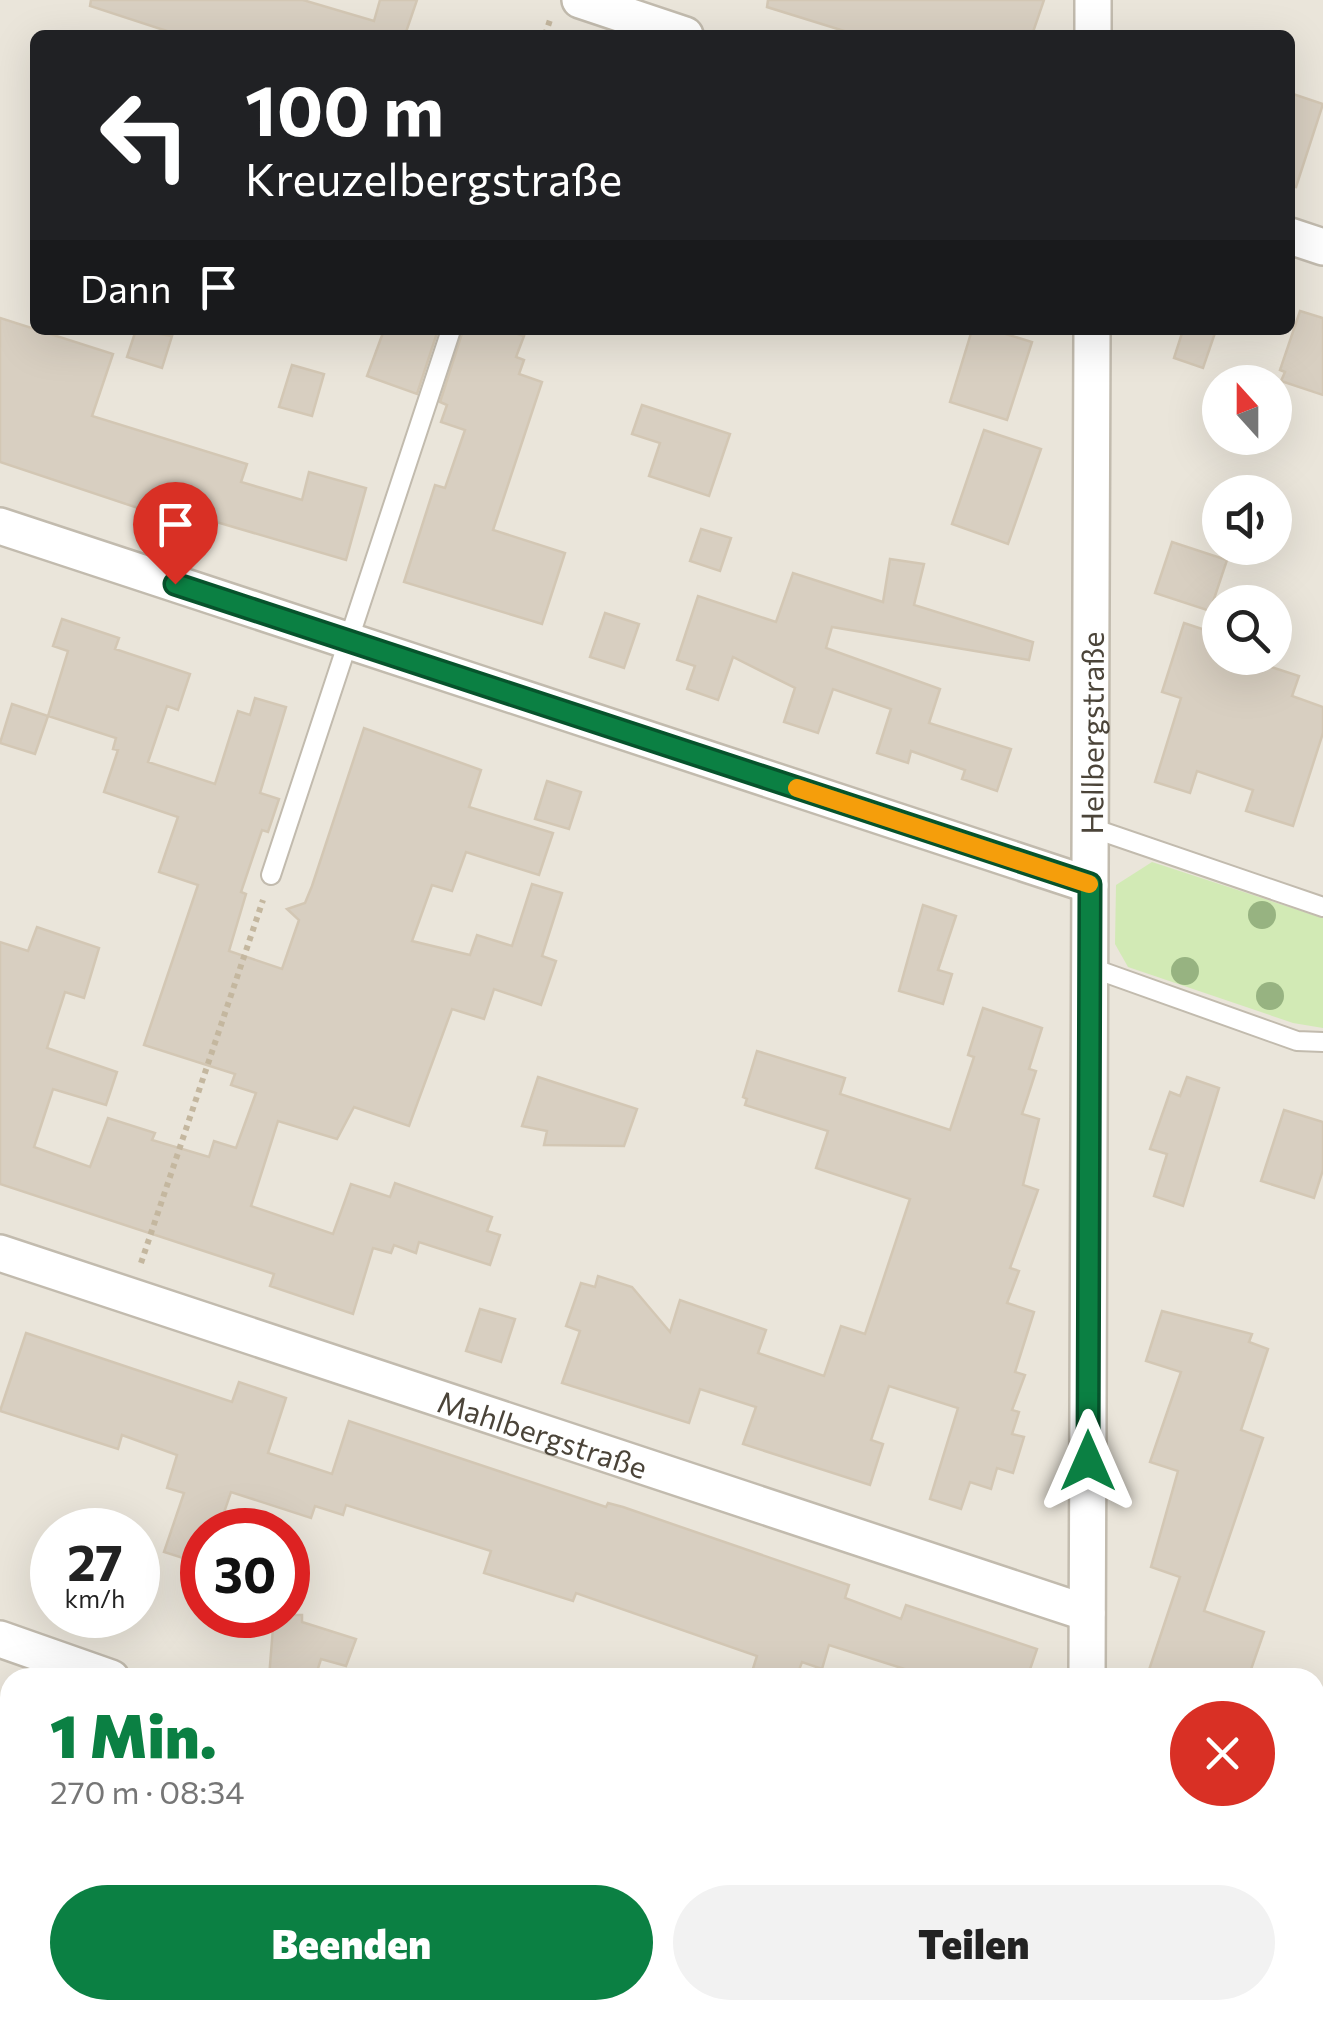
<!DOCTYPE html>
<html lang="de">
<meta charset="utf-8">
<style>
body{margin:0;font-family:Commissioner,sans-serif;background:#f2f2f2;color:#222;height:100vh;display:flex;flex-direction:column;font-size:38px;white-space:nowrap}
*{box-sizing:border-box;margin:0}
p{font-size:32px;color:#767676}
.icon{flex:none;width:55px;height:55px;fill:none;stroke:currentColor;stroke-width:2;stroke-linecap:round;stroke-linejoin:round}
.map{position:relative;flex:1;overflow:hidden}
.details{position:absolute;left:0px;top:1668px;width:1325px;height:352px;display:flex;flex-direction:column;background:#fff;border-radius:30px 30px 0 0;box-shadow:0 10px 40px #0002}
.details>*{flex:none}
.top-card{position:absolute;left:30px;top:30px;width:1265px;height:305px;border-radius:15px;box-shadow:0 10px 40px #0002;background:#202124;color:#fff;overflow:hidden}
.needle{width:65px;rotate:339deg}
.fabs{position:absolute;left:1202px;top:365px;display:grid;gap:20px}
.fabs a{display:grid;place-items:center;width:90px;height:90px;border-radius:50%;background:#fff;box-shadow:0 10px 40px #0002;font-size:50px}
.speed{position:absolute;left:30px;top:1508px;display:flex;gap:20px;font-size:50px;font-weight:700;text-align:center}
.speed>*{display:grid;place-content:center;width:130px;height:130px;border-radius:50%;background:#fff;box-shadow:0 10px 40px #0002;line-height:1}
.speed small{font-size:25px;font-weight:400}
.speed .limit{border:15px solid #d22;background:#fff;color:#111}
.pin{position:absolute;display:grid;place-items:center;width:85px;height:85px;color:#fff;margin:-102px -42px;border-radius:50% 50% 50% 0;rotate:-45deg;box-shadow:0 0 10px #0007}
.pin .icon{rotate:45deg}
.me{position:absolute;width:110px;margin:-55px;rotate:0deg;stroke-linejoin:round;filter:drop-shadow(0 0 8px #0008)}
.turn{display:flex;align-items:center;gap:35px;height:210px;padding:0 50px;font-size:45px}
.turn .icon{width:130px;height:130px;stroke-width:2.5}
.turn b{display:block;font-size:70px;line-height:85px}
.then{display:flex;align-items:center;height:95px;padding:0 50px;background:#0003;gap:20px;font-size:38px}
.round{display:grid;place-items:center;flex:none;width:105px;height:105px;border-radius:52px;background:#f2f2f2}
.summary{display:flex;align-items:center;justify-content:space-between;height:170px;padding:0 50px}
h1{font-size:60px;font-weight:800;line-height:75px;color:#0b8043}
.action{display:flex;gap:20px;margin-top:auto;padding:20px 50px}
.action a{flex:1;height:115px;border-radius:60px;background:#0b8043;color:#fff;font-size:40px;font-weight:800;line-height:115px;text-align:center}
.action a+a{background:#f2f2f2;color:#222}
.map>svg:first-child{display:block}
.residential{fill:#eae5da;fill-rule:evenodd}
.green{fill:#d2eab5}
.building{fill:#d8cfc1;stroke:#d3c7b4;stroke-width:2.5}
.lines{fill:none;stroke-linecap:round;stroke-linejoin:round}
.service-casing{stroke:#c2bbae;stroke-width:22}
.minor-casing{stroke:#c2bbae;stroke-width:40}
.path{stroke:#c4b79f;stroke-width:6;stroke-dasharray:5 5;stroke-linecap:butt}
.service{stroke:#fff;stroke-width:18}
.minor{stroke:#fff;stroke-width:35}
.tree{fill:#97b381}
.route-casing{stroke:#07532c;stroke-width:25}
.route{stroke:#0b8043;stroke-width:18}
.slow{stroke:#f59e0b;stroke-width:18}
.labels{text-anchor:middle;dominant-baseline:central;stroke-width:10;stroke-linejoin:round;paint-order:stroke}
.street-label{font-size:30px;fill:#4b4439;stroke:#fff}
</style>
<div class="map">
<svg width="1323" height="2018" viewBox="0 0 1323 2018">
<rect width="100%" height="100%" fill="#f6f3ec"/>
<g class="residential">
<path d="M0 0H1323V1983L1315 2006V1678H186L162 1669 158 1677 10 1678V2010H23L20 2018H0ZM35 35H1290V330H35ZM1220 382H1275V438H1220ZM1220 492H1275V548H1220ZM1220 602H1275V658H1220ZM52 1530H138V1615H52ZM202 1530H288V1615H202Z"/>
<polygon points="1107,2010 1314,2010 1311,2018 1108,2018"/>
</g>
<g class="green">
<polygon points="1152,862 1323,918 1323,1028 1293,1023 1128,967 1115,944 1116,885"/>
<polygon points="63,2010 1048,2010 1054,2018 60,2018"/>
</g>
<g class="building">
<polygon points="91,0 303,0 374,21 380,0 417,0 405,35 179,35 90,6"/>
<polygon points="768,0 1044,0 1032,35 857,35 767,7"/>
<polygon points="1290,93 1323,104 1296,187 1290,186"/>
<polygon points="1300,311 1323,318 1323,395 1281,381 1285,372 1280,370"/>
<polygon points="0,318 113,354 92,416 247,464 241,482 302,500 309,472 366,488 346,560 162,506 159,515 0,462"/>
<polygon points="136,330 172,336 162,368 127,357"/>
<polygon points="384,330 438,330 417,394 367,376"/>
<polygon points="463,330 505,330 524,336 516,357 524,360 519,374 542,382 493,530 565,553 542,624 404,582 435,485 445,488 465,430 441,422 447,405 440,402"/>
<polygon points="972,330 993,330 1032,342 1007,420 950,402"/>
<polygon points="1183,330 1216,330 1203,368 1174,358"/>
<polygon points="292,365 324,374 312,416 279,407"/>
<polygon points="642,405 730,434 709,496 649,476 660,443 632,434"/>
<polygon points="984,430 1041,449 1008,544 952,524"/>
<polygon points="701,529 731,538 720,571 690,561"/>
<polygon points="1172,542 1227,560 1210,611 1155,593"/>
<polygon points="890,559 924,564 914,605 1033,642 1029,660 832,627 826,648 940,689 929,723 1011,749 997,791 962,779 965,770 911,751 908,763 877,753 891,709 833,689 818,733 784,722 795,688 733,657 718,700 687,689 695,666 677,660 698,596 776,622 793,573 883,602"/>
<polygon points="605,613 639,624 624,668 590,657"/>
<polygon points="62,619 119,638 115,649 190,674 178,710 167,706 148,762 215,784 238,711 250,715 255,698 286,707 260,793 279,799 268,832 262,830 241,892 246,894 229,951 282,969 299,920 287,909 305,903 312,886 364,728 481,770 469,807 553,833 539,875 466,852 452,891 432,885 412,941 470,955 477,935 512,946 532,884 562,893 542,956 556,961 541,1005 494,989 484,1019 452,1009 409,1126 354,1107 337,1139 278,1121 251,1206 333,1234 351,1184 390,1197 395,1183 492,1217 487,1231 500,1235 490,1265 419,1242 416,1253 394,1245 391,1253 373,1248 353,1314 270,1286 274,1274 0,1184 0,942 28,951 37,927 99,948 84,998 65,992 47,1048 117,1072 106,1105 53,1089 34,1147 90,1167 108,1118 155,1133 152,1140 209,1157 214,1141 236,1148 256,1093 231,1085 235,1074 144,1045 198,885 159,872 178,817 104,792 118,750 113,749 116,738 48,716 68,651 53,646"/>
<polygon points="1184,623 1220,635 1220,658 1243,658 1299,676 1292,696 1323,707 1323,733 1293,826 1246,811 1253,790 1197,771 1190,793 1155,782 1181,698 1162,692"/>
<polygon points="12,704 48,716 35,754 0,743"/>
<polygon points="547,781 581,792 569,829 535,819"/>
<polygon points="923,905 956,916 938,970 952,974 943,1004 899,991"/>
<polygon points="983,1008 1042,1028 1029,1069 1036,1071 1022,1114 1039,1119 1023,1185 1038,1190 1010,1268 1019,1271 1007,1303 1034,1312 1015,1372 1025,1375 1012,1410 1019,1412 1012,1434 1024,1437 1013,1473 997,1468 991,1489 970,1482 961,1509 930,1499 958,1408 889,1386 871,1440 883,1444 870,1485 743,1444 756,1407 700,1389 689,1423 562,1383 580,1331 566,1326 581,1283 595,1287 598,1276 632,1287 670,1332 680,1300 766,1330 758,1353 824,1376 841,1326 865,1334 910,1199 816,1168 828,1131 745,1105 747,1099 743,1097 757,1051 845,1078 840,1094 950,1130 974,1057 968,1055"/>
<polygon points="538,1077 637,1109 624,1146 544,1145 547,1131 522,1126"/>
<polygon points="1187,1077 1219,1088 1183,1206 1154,1196 1167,1154 1150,1149 1170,1092 1180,1096"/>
<polygon points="1284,1110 1323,1122 1323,1170 1314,1198 1261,1181"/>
<polygon points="480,1309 515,1319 501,1362 466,1351"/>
<polygon points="1162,1311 1252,1334 1249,1342 1268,1349 1241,1430 1263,1438 1204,1611 1264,1632 1248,1678 1171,1678 1149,1670 1180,1577 1151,1567 1178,1471 1150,1462 1181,1372 1146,1361"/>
<polygon points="26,1333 232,1402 239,1382 286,1398 268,1453 332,1474 349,1421 606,1507 608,1503 623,1507 849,1585 845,1598 901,1619 906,1605 1037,1649 1027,1678 933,1678 829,1645 822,1669 802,1662 796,1678 750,1678 757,1656 576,1593 573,1601 484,1573 491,1551 346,1505 343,1515 315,1506 311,1518 231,1492 218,1530 202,1530 202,1564 164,1552 184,1493 167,1488 177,1455 122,1435 118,1449 0,1411"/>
<polygon points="274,1615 302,1615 302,1622 356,1639 346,1666 321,1659 315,1678 269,1678"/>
</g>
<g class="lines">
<g class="service-casing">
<g id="service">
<polyline points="1092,828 1323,907"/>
<polyline points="271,875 451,330"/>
<polyline points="1092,968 1297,1041 1323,1042"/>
<polyline points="1086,2010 1087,2018"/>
</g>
</g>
<g class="minor-casing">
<g id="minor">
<polyline points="580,0 685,35"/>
<polyline points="1093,35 1093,0"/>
<polyline points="1290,236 1323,247"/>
<polyline points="0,526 1090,885"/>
<path id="s1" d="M0 1253 1087 1613"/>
<polyline points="0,1639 111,1678"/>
<path id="s2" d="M1087 1678 1092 330"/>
<polyline points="42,2018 45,2010"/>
</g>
</g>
<g class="path">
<polyline points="545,35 551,17"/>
<polyline points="141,1263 263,900"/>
<polyline points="580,2010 595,2018"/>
<polyline points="482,2018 491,2010"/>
</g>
<use href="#service" class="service"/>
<use href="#minor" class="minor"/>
</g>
<g class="tree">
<circle cx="1262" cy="915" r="14"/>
<circle cx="1185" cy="971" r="14"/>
<circle cx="1270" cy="996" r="14"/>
</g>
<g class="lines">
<g class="route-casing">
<polyline id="route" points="175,584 1090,884 1088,1461"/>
</g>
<use href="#route" class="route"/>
<polyline class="slow" points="797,788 1089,884"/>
</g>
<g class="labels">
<g class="street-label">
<text stroke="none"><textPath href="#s2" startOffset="945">Hellbergstraße</textPath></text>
<text stroke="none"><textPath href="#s1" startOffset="572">Mahlbergstraße</textPath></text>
</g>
</g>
</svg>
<div class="fabs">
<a><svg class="needle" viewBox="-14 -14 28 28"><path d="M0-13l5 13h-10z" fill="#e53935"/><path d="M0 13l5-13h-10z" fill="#767676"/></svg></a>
<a><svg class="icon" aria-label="sound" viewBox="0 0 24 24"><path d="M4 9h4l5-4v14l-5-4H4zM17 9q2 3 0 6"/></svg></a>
<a><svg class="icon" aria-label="search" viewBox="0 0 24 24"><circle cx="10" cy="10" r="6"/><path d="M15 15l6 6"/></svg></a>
</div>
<div class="speed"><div>27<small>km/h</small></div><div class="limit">30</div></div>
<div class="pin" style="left:175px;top:584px;background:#d93025"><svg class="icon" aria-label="arrive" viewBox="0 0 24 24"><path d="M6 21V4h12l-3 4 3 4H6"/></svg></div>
<svg class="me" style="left:1088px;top:1461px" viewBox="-20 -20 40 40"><path d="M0-17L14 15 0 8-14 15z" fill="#0b8043" stroke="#fff" stroke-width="4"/></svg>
<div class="top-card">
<div class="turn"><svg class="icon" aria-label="left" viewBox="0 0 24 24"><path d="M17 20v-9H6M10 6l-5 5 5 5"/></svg><div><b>100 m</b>Kreuzelbergstraße</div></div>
<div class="then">Dann<svg class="icon" aria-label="arrive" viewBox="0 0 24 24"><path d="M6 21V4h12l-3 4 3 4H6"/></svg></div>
</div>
<section class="details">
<div class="summary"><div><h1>1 Min.</h1><p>270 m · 08:34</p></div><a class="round" style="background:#d93025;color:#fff"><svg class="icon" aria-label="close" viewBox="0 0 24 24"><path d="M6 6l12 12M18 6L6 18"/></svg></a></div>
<div class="action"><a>Beenden</a><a>Teilen</a></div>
</section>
</div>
